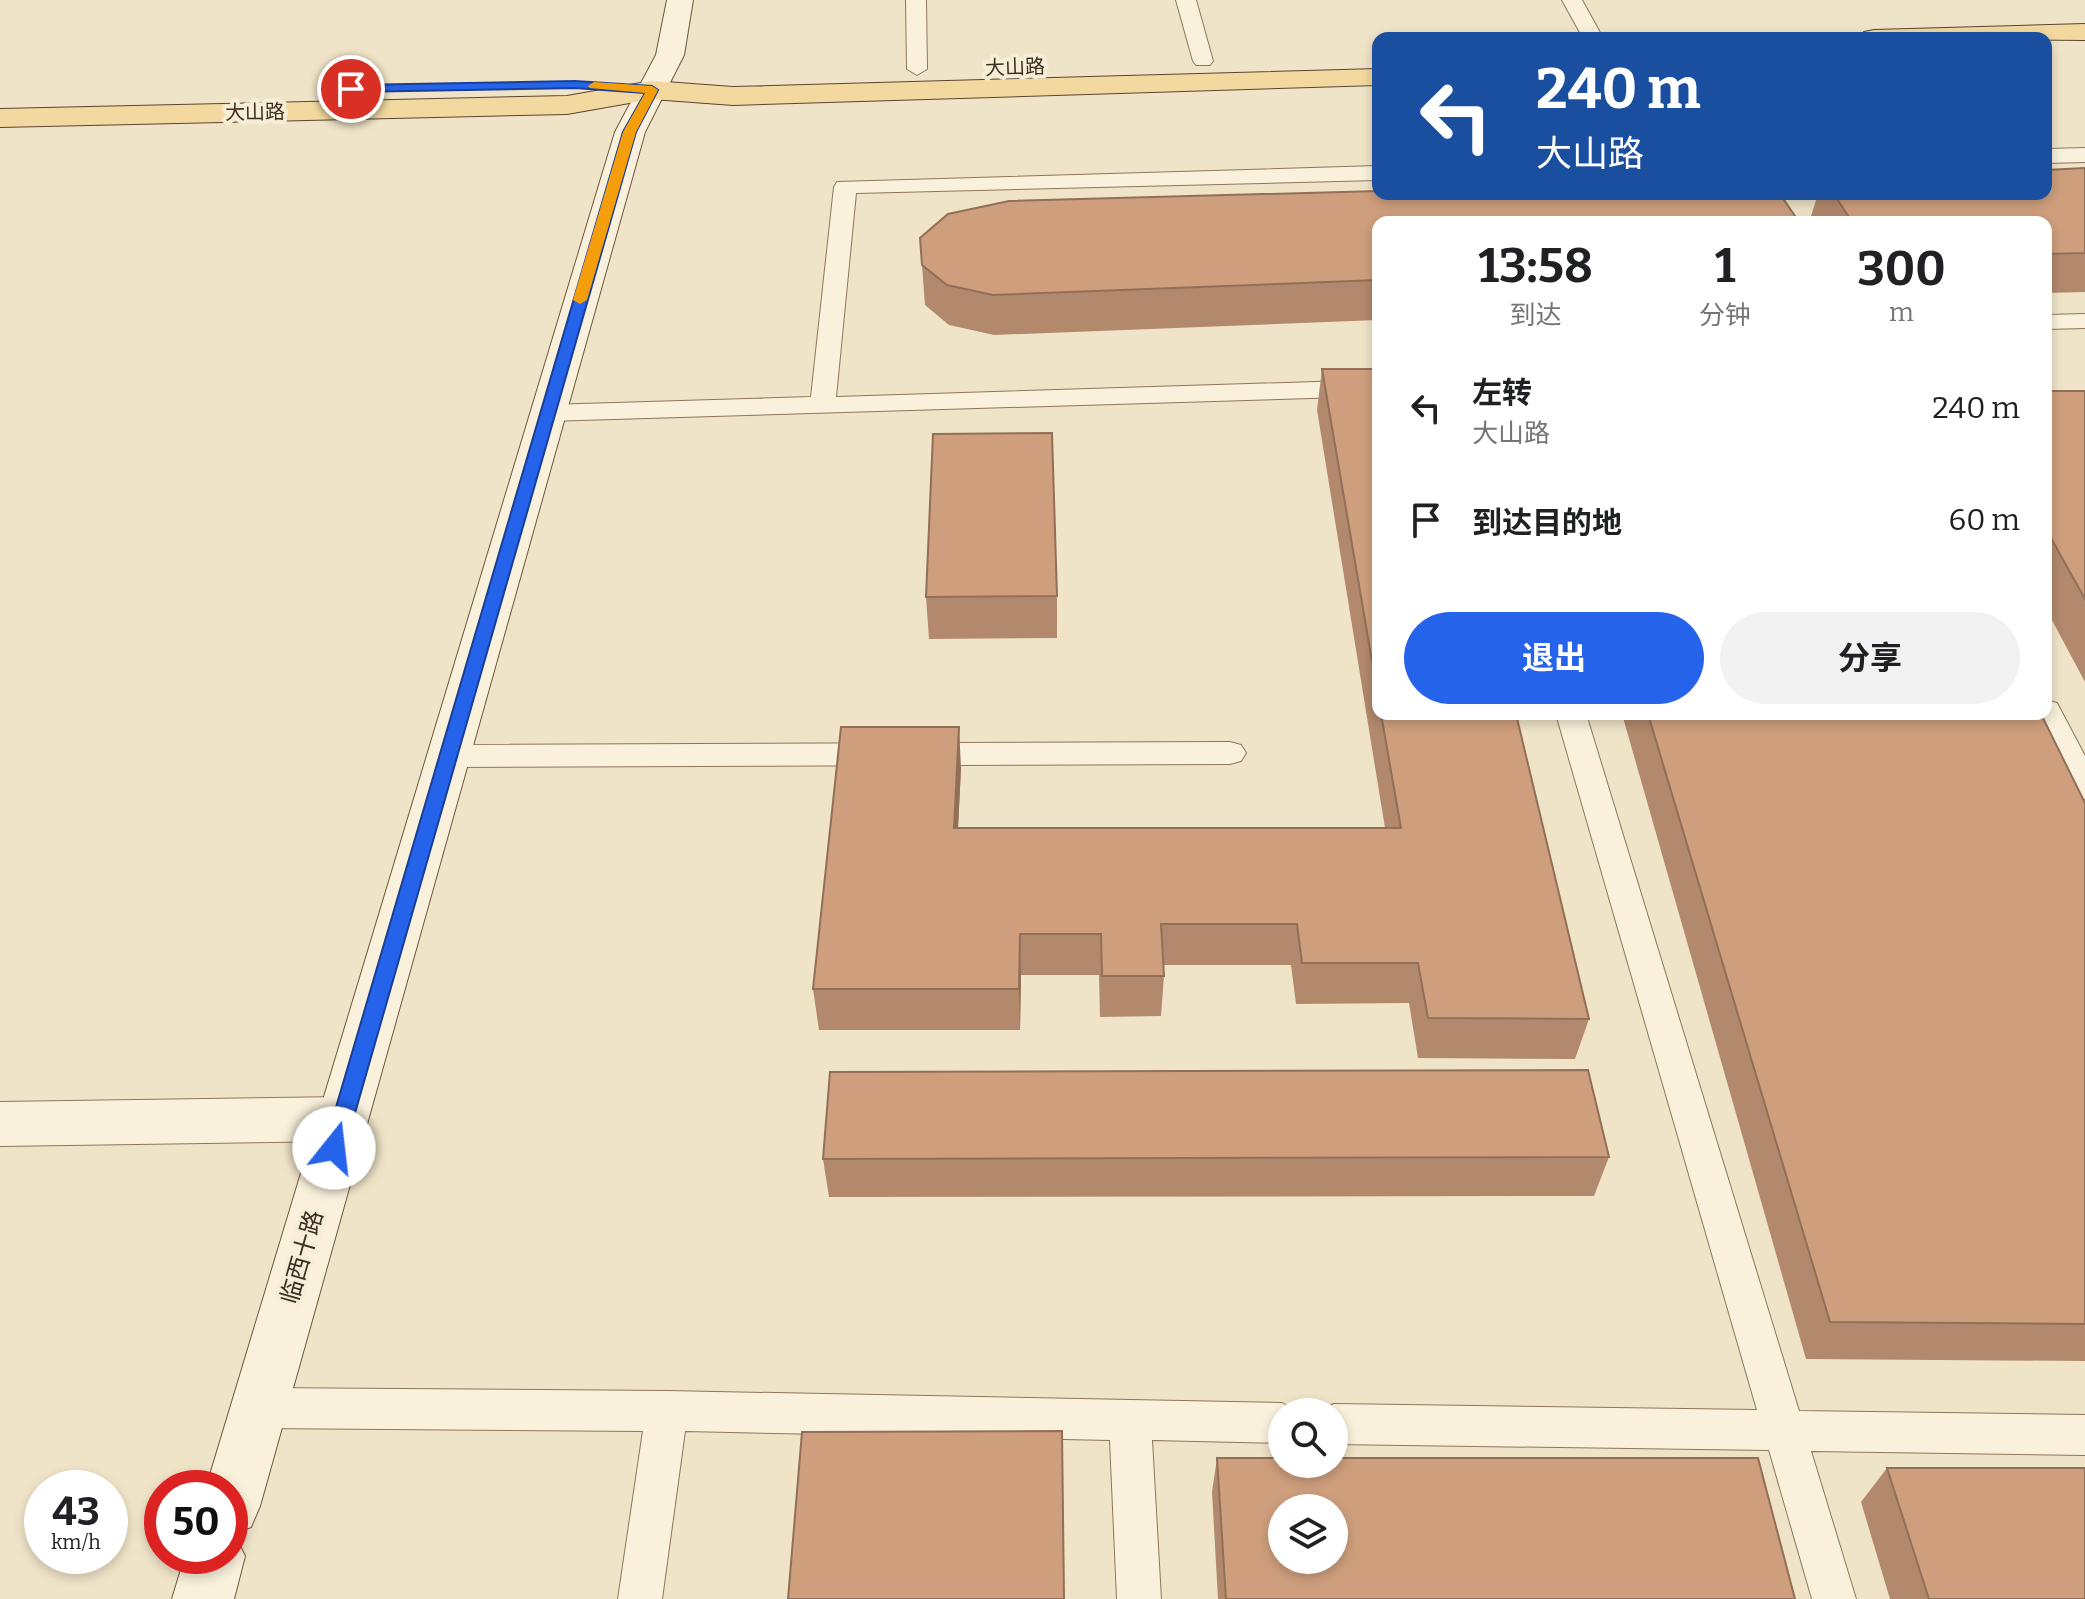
<!DOCTYPE html>
<html lang="zh">
<meta charset="utf-8">
<style>
body{margin:0;font-family:Bitter,"Noto Sans SC",serif;background:#f2f2f2;color:#202124;height:100vh;display:flex;flex-direction:column;font-size:30px;white-space:nowrap}
*{box-sizing:border-box;margin:0}
p{font-size:26px;color:#757577}
.icon{flex:none;width:44px;height:44px;fill:none;stroke:currentColor;stroke-width:2;stroke-linecap:round;stroke-linejoin:round}
.map{position:relative;flex:1;overflow:hidden}
.panel{position:absolute;left:1372px;top:216px;width:680px;height:504px;display:flex;flex-direction:column;background:#fff;border-radius:16px;box-shadow:0 4px 12px #0003}
.panel>*{flex:none}
.banner{position:absolute;left:1372px;top:32px;width:680px;height:168px;border-radius:16px;box-shadow:0 4px 12px #0003;background:#1a4fa0;color:#fff;overflow:hidden}
.controls{position:absolute;left:1268px;top:1398px;display:grid;gap:16px}
.controls a{display:grid;place-items:center;width:80px;height:80px;border-radius:50%;background:#fff;box-shadow:0 4px 12px #0003;font-size:40px}
.speed{position:absolute;left:24px;top:1470px;display:flex;gap:16px;font-size:40px;font-weight:700;text-align:center}
.speed>*{display:grid;place-content:center;width:104px;height:104px;border-radius:50%;background:#fff;box-shadow:0 4px 12px #0003;line-height:1}
.speed small{font-size:20px;font-weight:400}
.speed .limit{border:12px solid #d22;background:#fff;color:#111}
.pin{position:absolute;display:grid;place-items:center;width:68px;height:68px;color:#fff;margin:-34px;border:4px solid #fff;border-radius:50%;box-shadow:0 2px 8px #0007}
.me{position:absolute;width:88px;margin:-44px;rotate:16deg;stroke-linejoin:round;filter:drop-shadow(0 0 6px #0008)}
.turn{display:flex;align-items:center;gap:28px;height:168px;padding:0 32px;font-size:36px}
.turn .icon{width:104px;height:104px;stroke-width:2.5}
.turn b{display:block;font-size:56px;line-height:68px}
.eta{display:flex;justify-content:space-evenly;align-items:center;height:136px;text-align:center}
.eta b{font-size:48px;font-weight:700;line-height:56px}
.primary-button{display:flex;gap:16px;margin-top:auto;padding:16px 32px}
.primary-button a{flex:1;height:92px;border-radius:48px;background:#2563eb;color:#fff;font-size:32px;font-weight:700;line-height:92px;text-align:center}
.primary-button a+a{background:#f2f2f2;color:#202124}
ul{padding:0;list-style:none}
li{display:flex;align-items:center;gap:24px;height:112px;padding:0 32px}
li div{flex:1}
li b{display:block;font-size:30px}
li em{font-style:normal}
.map>svg:first-child{display:block}
.lines{fill:none;stroke-linecap:round;stroke-linejoin:round}
.lane-casing{stroke:#8d765c;stroke-width:2}
.street-casing{stroke:#8d765c;stroke-width:2}
.secondary-casing{stroke:#6f573f;stroke-width:2}
.primary-casing{stroke:#5b4430;stroke-width:2}
.lane{fill:#faf1dc;fill-rule:evenodd}
.street{fill:#faf1dc;fill-rule:evenodd}
.secondary{fill:#faf1dc;fill-rule:evenodd}
.primary{fill:#f3d9a0;fill-rule:evenodd}
.wall{fill:#b2896c}
.shaded-wall{fill:#916f58}
.building{fill:#cf9f7d;stroke:#916f58;stroke-width:2;fill-rule:evenodd}
.route{fill:#2563eb;stroke:#184099;stroke-width:2}
.slow{fill:#f59e0b}
.labels{text-anchor:middle;dominant-baseline:central;stroke-width:8;stroke-linejoin:round;paint-order:stroke}
.far-street-label{font-size:20px;fill:#3d2e20;stroke:#f7eed8}
.street-label{font-size:24px;fill:#3d2e20;stroke:#f7eed8}
</style>
<div class="map">
<svg width="2085" height="1599" viewBox="0 0 2085 1599">
<rect width="100%" height="100%" fill="#f0e4c8"/>
<g class="lines">
<g class="lane-casing">
<g id="lane">
<polygon points="906,0 926,0 927,69 917,75 907,69"/>
<polygon points="1176,0 1196,0 1213,61 1210,65 1196,65 1193,61"/>
<polygon points="1562,0 1582,0 1603,38 1583,38"/>
<polygon points="2085,148 2085,162 2046,163 2046,149"/>
<polygon points="1378,166 1378,180 856,193 836,397 1378,380 1378,396 547,421 538,418 534,413 538,408 547,405 811,397 834,187 837,182"/>
<polygon points="2085,314 2085,328 2046,329 2046,315"/>
<polygon points="2046,700 2057,703 2085,756 2085,799 2074,795 2032,714 2046,714"/>
<polygon points="1556,714 1586,714 1799,1411 2085,1415 2085,1455 1811,1451 1856,1599 1812,1599 1769,1450 1334,1444 1334,1412 1318,1412 1334,1404 1757,1410"/>
<polygon points="1230,742 1241,745 1246,753 1241,761 1230,764 447,767 436,764 431,756 436,748 447,745"/>
<polygon points="258,1388 667,1391 1282,1403 1298,1412 1282,1412 1282,1443 1152,1440 1161,1599 1117,1599 1110,1440 685,1431 662,1599 618,1599 643,1431 258,1428 243,1422 237,1408 243,1394"/>
</g>
</g>
<g class="street-casing">
<polygon id="street" points="343,1097 361,1104 368,1119 361,1134 343,1141 0,1146 0,1102"/>
</g>
<g class="secondary-casing">
<polygon id="secondary" points="667,0 693,0 684,55 645,132 260,1506 251,1527 234,1534 245,1556 234,1599 172,1599 185,1556 230,1556 230,1488 206,1488 615,132 656,55"/>
</g>
<g class="primary-casing">
<g id="primary">
<polygon points="2085,24 2085,40 1860,38 1864,32 1874,30"/>
<polygon points="1378,69 1378,85 733,105 652,99 567,114 0,127 0,109 567,96 652,81 733,87"/>
</g>
</g>
<use href="#lane" class="lane"/>
<use href="#street" class="street"/>
<use href="#secondary" class="secondary"/>
<use href="#primary" class="primary"/>
</g>
<g class="wall">
<polygon points="2085,168 2085,292 2046,293 2046,222 1814,222 1811,216 1818,194 2046,194"/>
<polygon points="1378,222 1378,320 994,335 949,325 925,305 920,238"/>
<polygon points="1322,369 1378,369 1378,714 1516,714 1589,1019 1575,1059 1418,1058 1409,1003 1296,1004 1291,965 1163,965 1164,976 1161,1016 1100,1017 1099,975 1021,975 1020,1030 819,1030 813,989 961,768 958,828 1385,828 1317,410"/>
<polygon points="2046,391 2085,391 2085,682 2046,609"/>
<polygon points="1057,596 1057,638 929,639 926,597"/>
<polygon points="1622,714 2041,714 2085,803 2085,1361 1806,1359"/>
<polygon points="1609,1157 1594,1196 829,1197 823,1159"/>
<polygon points="1217,1458 1795,1599 1218,1599 1212,1492"/>
<polygon points="1887,1468 2085,1599 1890,1599 1861,1502"/>
</g>
<g class="shaded-wall">
<polygon points="959,727 961,768 956,869 954,828"/>
<polygon points="1020,934 1021,975 1020,1030 1019,989"/>
</g>
<g class="building">
<polygon points="2085,168 2085,253 2046,254 2046,222 1852,222 1834,194 2046,194 2046,170"/>
<polygon points="1378,191 1378,194 1780,194 1799,222 1378,222 1378,280 993,295 947,285 922,265 920,238 948,214 1009,201"/>
<polygon points="1322,369 1378,369 1378,696"/>
<polygon points="2046,391 2085,391 2085,599 2046,529"/>
<polygon points="1052,433 1057,596 926,597 933,434"/>
<polygon points="1381,714 1516,714 1589,1019 1428,1018 1418,963 1302,963 1297,924 1161,924 1164,976 1102,976 1101,934 1020,934 1019,989 813,989 841,727 959,727 954,828 1401,828"/>
<polygon points="1648,714 2041,714 2085,803 2085,1324 1830,1322"/>
<polygon points="1588,1070 1609,1157 823,1159 830,1072"/>
<polygon points="1062,1431 1064,1599 788,1599 802,1432"/>
<path d="M1217 1458H1282V1464H1334V1458H1758L1795 1599H1226ZM1282 1508H1334V1560H1282Z"/>
<polygon points="1887,1468 2085,1468 2085,1599 1929,1599"/>
</g>
<polygon class="route" points="575,81 652,86 658,90 636,132 345,1148 342,1154 334,1157 327,1154 324,1148 623,132 645,93 575,88 351,92 345,89 351,85"/>
<polygon class="slow" points="594,82 652,86 658,90 636,132 587,300 580,304 573,300 623,132 645,93 590,88 588,86"/>
<g class="labels">
<g class="far-street-label">
<text transform="translate(1015 67) rotate(-2)">大山路</text>
<text transform="translate(255 112) rotate(-1)">大山路</text>
</g>
<g class="street-label">
<text transform="translate(302 1257) rotate(-74)">临西十路</text>
</g>
</g>
</svg>
<div class="controls">
<a><svg class="icon" aria-label="search" viewBox="0 0 24 24"><circle cx="10" cy="10" r="6"/><path d="M15 15l6 6"/></svg></a>
<a><svg class="icon" aria-label="layers" viewBox="0 0 24 24"><path d="M12 4l9 5-9 5-9-5zM3 14l9 5 9-5"/></svg></a>
</div>
<div class="speed"><div>43<small>km/h</small></div><div class="limit">50</div></div>
<div class="pin" style="left:351px;top:89px;background:#d93025"><svg class="icon" aria-label="arrive" viewBox="0 0 24 24"><path d="M6 21V4h12l-3 4 3 4H6"/></svg></div>
<svg class="me" style="left:334px;top:1148px" viewBox="-20 -20 40 40"><circle r="19" fill="#fff"/><path d="M0-13L10 11 0 6-10 11z" fill="#2563eb"/></svg>
<div class="banner">
<div class="turn"><svg class="icon" aria-label="left" viewBox="0 0 24 24"><path d="M17 20v-9H6M10 6l-5 5 5 5"/></svg><div><b>240 m</b>大山路</div></div>
</div>
<section class="panel">
<div class="eta">
<div><b>13:58</b><p>到达</p></div>
<div><b>1</b><p>分钟</p></div>
<div><b>300</b><p>m</p></div>
</div>
<ul>
<li><svg class="icon" aria-label="left" viewBox="0 0 24 24"><path d="M17 20v-9H6M10 6l-5 5 5 5"/></svg><div><b>左转</b><p>大山路</p></div><em>240 m</em></li>
<li><svg class="icon" aria-label="arrive" viewBox="0 0 24 24"><path d="M6 21V4h12l-3 4 3 4H6"/></svg><div><b>到达目的地</b></div><em>60 m</em></li>
</ul>
<div class="primary-button"><a>退出</a><a>分享</a></div>
</section>
</div>
